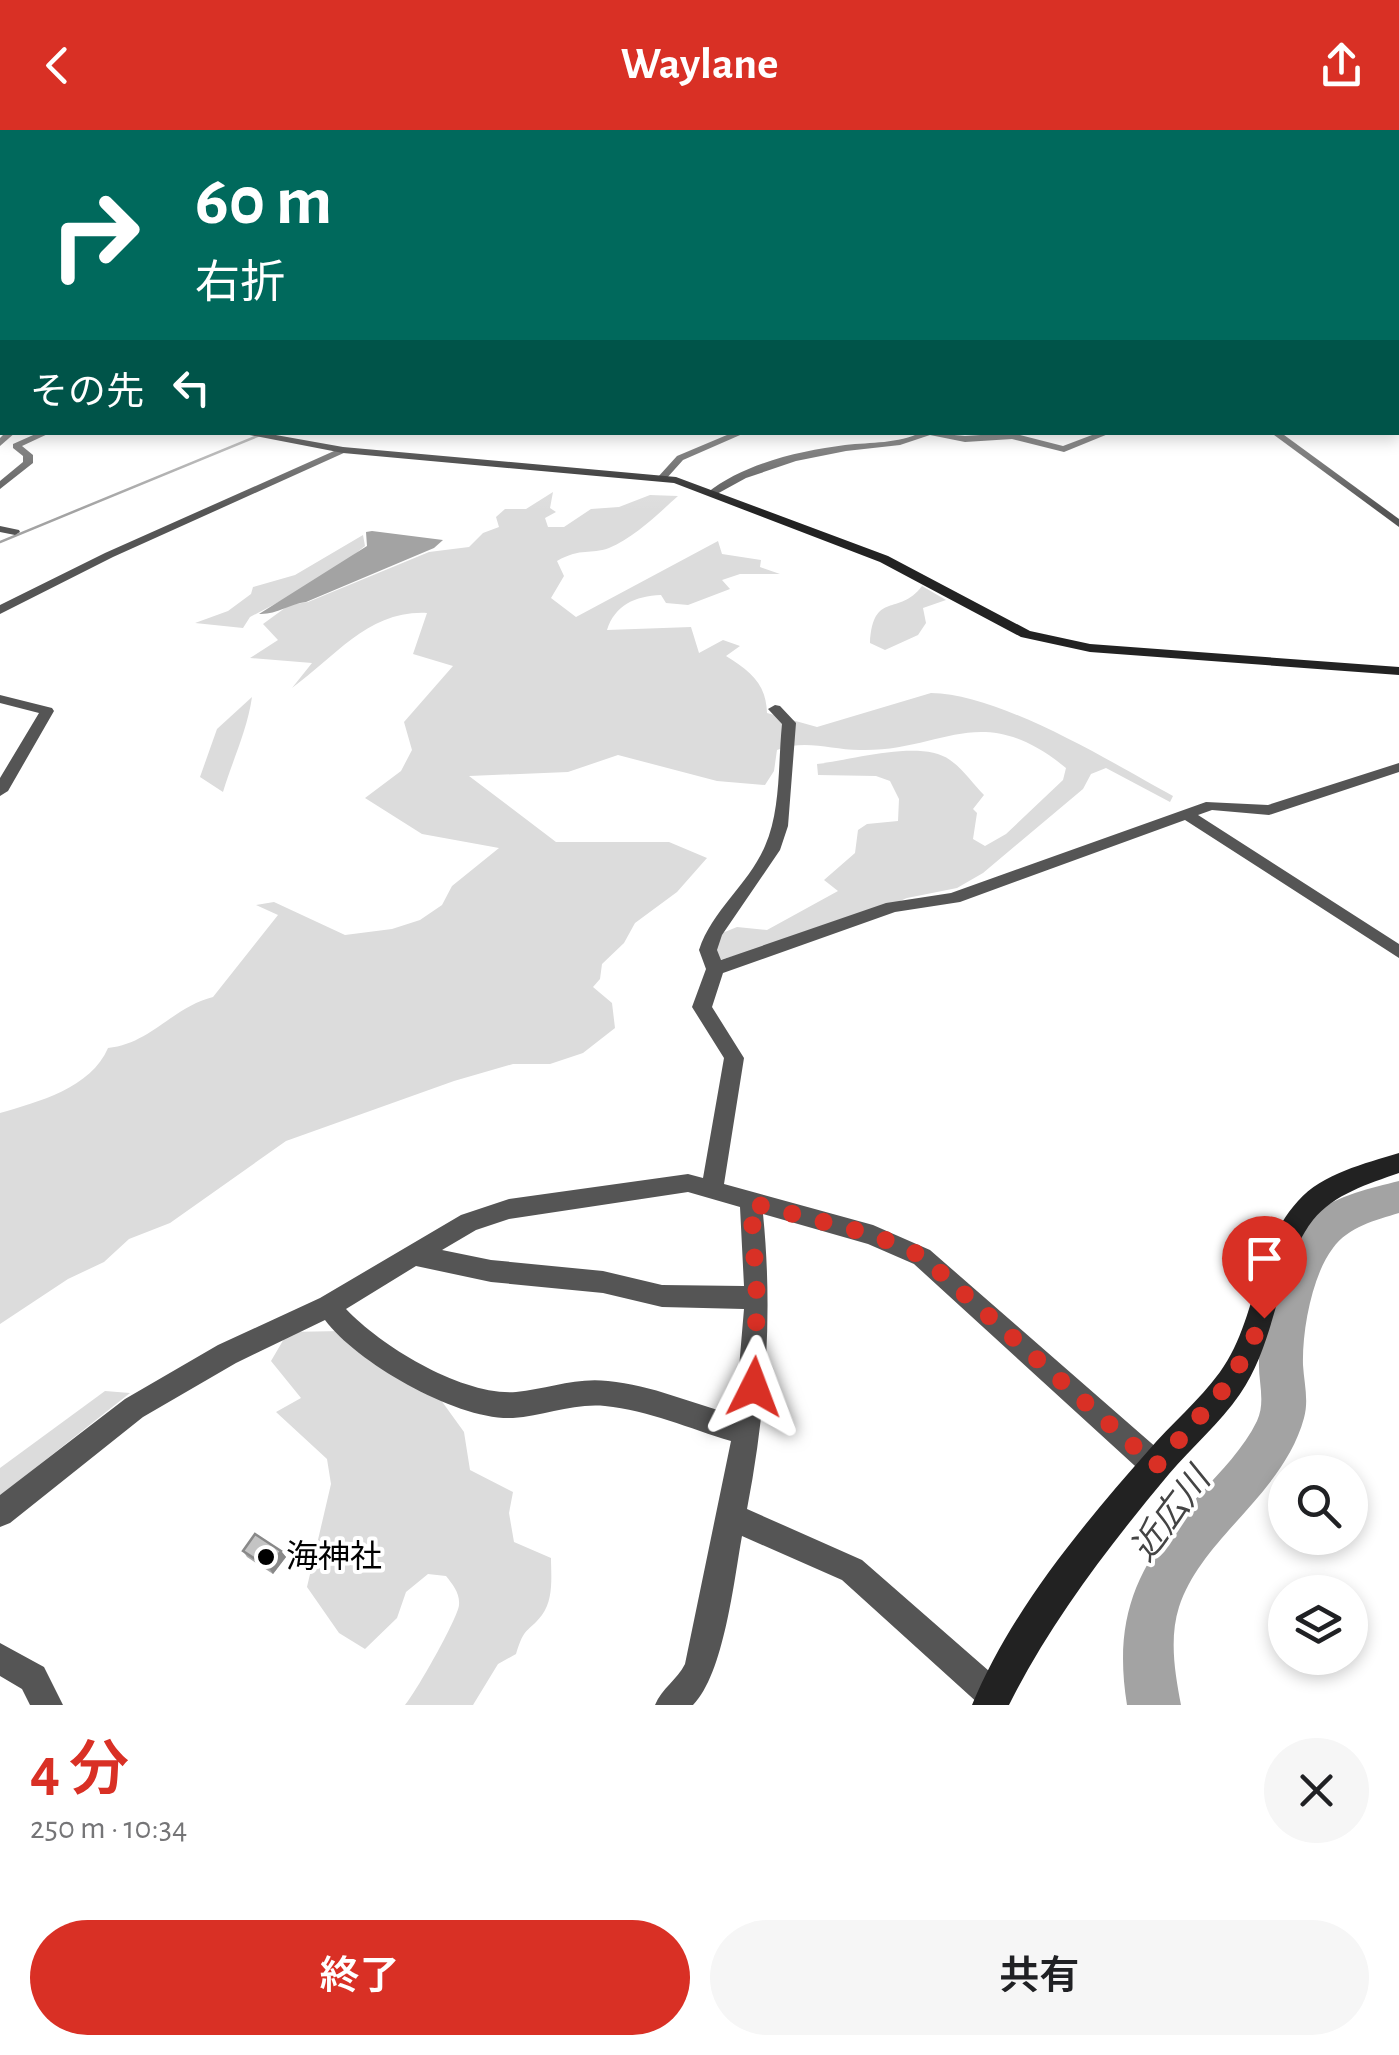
<!DOCTYPE html>
<html lang="ja">
<meta charset="utf-8">
<style>
body{margin:0;font-family:"Alegreya Sans","Noto Sans JP",sans-serif;background:#f6f6f6;color:#202124;height:100vh;display:flex;flex-direction:column;font-size:38px;white-space:nowrap}
*{box-sizing:border-box;margin:0}
p{font-size:32px;color:#757577}
.icon{flex:none;width:55px;height:55px;fill:none;stroke:currentColor;stroke-width:2;stroke-linecap:round;stroke-linejoin:round}
.map{position:relative;height:1575px;overflow:hidden}
.drawer{display:flex;flex-direction:column;background:#fff;flex:1}
.drawer>*{flex:none}
.banner{position:absolute;left:0px;top:0px;width:1400px;height:305px;box-shadow:0 5px 15px #0003;background:#00695c;color:#fff;overflow:hidden}
.fabs{position:absolute;left:1268px;top:1325px;display:grid;gap:20px}
.fabs a{display:grid;place-items:center;width:100px;height:100px;border-radius:50%;background:#fff;box-shadow:0 5px 15px #0003;font-size:50px}
.pin{position:absolute;display:grid;place-items:center;width:85px;height:85px;color:#fff;margin:-102px -42px;border-radius:50% 50% 50% 0;rotate:-45deg;box-shadow:0 0 10px #0007}
.pin .icon{rotate:45deg}
.me{position:absolute;width:110px;margin:-55px;rotate:3deg;stroke-linejoin:round;filter:drop-shadow(0 0 8px #0008)}
.turn{display:flex;align-items:center;gap:35px;height:210px;padding:0 30px;font-size:45px}
.turn .icon{width:130px;height:130px;stroke-width:2.5}
.turn b{display:block;font-size:70px;line-height:85px}
.then{display:flex;align-items:center;height:95px;padding:0 30px;background:#0003;gap:20px;font-size:38px}
.round{display:grid;place-items:center;flex:none;width:105px;height:105px;border-radius:52px;background:#f6f6f6}
.headline{display:flex;align-items:center;justify-content:space-between;height:170px;padding:0 30px}
h1{font-size:60px;font-weight:600;line-height:75px;color:#d93025}
.cta{display:flex;gap:20px;margin-top:auto;padding:20px 30px}
.cta a{flex:1;height:115px;border-radius:60px;background:#d93025;color:#fff;font-size:40px;font-weight:600;line-height:115px;text-align:center}
.cta a+a{background:#f6f6f6;color:#202124}
header{display:flex;justify-content:space-between;align-items:center;height:130px;padding:0 30px;background:#d93025;color:#fff;font-size:45px;font-weight:600}
.map>svg:first-child{display:block}
.green{fill:#dcdcdc}
.water{fill:#a3a3a3}
.lines{fill:none;stroke-linecap:round;stroke-linejoin:round}
.stream{stroke:#a3a3a3;stroke-width:2.5}
.river{fill:#a3a3a3;fill-rule:evenodd}
.street{fill:#555;fill-rule:evenodd}
.secondary{fill:#222;fill-rule:evenodd}
.wall{fill:#a9a9a9}
.shaded-wall{fill:#898989}
.building{fill:#c4c4c4;stroke:#898989;stroke-width:2.5}
.route{stroke:#d93025;stroke-width:18;stroke-dasharray:0 32.4}
.poi-dot{fill:#000;stroke:#fff;stroke-width:4}
.labels{text-anchor:middle;dominant-baseline:central;stroke-width:8;stroke-linejoin:round;paint-order:stroke}
.near-poi-label{font-size:32px;fill:#000;stroke:#fff;text-anchor:start}
.near-water-label{font-size:35px;font-style:italic;fill:#444;stroke:#fff}
</style>
<header><svg class="icon" aria-label="back" viewBox="0 0 24 24"><path d="M15 5l-7 7 7 7"/></svg>Waylane<svg class="icon" aria-label="share" viewBox="0 0 24 24"><path d="M12 15V3M7 8l5-5 5 5M5 13v7h14v-7"/></svg></header>
<div class="map">
<svg width="1399" height="1575" viewBox="0 0 1399 1575">
<rect width="100%" height="100%" fill="#fff"/>
<g class="green">
<path d="M553 362 550 378 556 382 545 388 548 397H564L591 379 619 377 650 365 678 366C658 384 635 407 609 418 590 425 582 417 557 431L564 446 551 468 576 487 718 411 722 424 761 430 760 437 780 444H740L722 450 730 459 688 475 666 473 661 465C635 466 615 475 607 500L691 497 699 523 723 510 740 516 726 526C750 541 766 553 767 583L817 597 931 563C1001 564 1111 632 1173 666L1170 672 1106 638 1091 644 1083 659 983 743 957 758 907 768 840 796 716 831 705 810 737 797 767 800 838 761 824 750 855 723 858 700 867 694 898 691 899 669 890 651 876 646 818 645 817 634C853 630 921 609 950 630 963 639 973 654 984 665L973 679 977 683 973 709 985 716 1006 704 1063 650 1066 638C980 568 944 622 860 620 830 620 806 609 777 620L774 641 765 655 717 651 618 625 568 642 469 646 556 712H669L707 728 677 762 635 793 624 813 602 834 600 849 593 857 612 873 615 898 583 923 550 934H513L454 951 286 1011 170 1093 129 1109 104 1132 68 1149 0 1194V983C38 972 91 958 108 918 150 914 173 877 213 867L278 785 256 775 274 772 345 805 392 799 420 790 442 775 452 756 499 718 422 704 365 668 401 641 412 620 404 592 453 536 413 524 427 483C369 480 335 527 292 558L312 533 250 528 278 510 263 494 289 475 308 472 429 422 469 417 483 403 499 397 496 387 505 379H526Z"/>
<polygon points="363,405 365,416 326,447 250,487 243,498 195,493 228,481 251,464 253,457 295,445"/>
<path d="M922 456 946 470 923 478 926 493 918 505 885 520 870 513C873 460 899 487 922 456Z"/>
<path d="M252 567C247 601 233 629 223 662L200 647 217 599Z"/>
<path d="M342 1201 438 1266 464 1302 470 1340 513 1362 509 1383 514 1412 551 1428C551 1445 554 1469 542 1485 527 1504 525 1495 516 1524L498 1534 473 1575H405C415 1564 458 1488 459 1475 460 1463 453 1455 446 1446L428 1444 406 1462 397 1488 365 1519 339 1503 307 1457 331 1354 327 1329 276 1282 301 1268 271 1231 288 1202Z"/>
<polygon points="105,1261 130,1263 0,1366 0,1338"/>
</g>
<path class="water" d="M372 401 443 410 434 418 306 472C289 474 276 485 259 484L367 416 366 402Z"/>
<g class="lines">
<polyline class="stream" points="0,412 267,302"/>
<g class="river">
<rect x="0" y="193" width="2" height="7"/>
<path d="M1399 1051V1083C1376 1090 1348 1097 1333 1118 1312 1145 1302 1201 1303 1235 1304 1253 1309 1270 1304 1288 1283 1365 1202 1407 1179 1477 1169 1509 1175 1543 1181 1575H1127C1112 1482 1140 1431 1201 1363 1221 1341 1244 1318 1257 1291 1266 1272 1258 1251 1259 1231 1260 1191 1283 1109 1314 1084 1338 1065 1371 1058 1399 1051Z"/>
</g>
<g class="street">
<rect x="0" y="197" width="2" height="4"/>
<rect x="1398" y="216" width="1" height="4"/>
<rect x="0" y="217" width="2" height="4"/>
<polygon points="6,302 16,302 0,316 0,308"/>
<polygon points="40,302 52,302 22,316 33,325 33,333 0,359 0,351 23,332 23,326 13,318 13,314"/>
<polygon points="734,302 747,302 683,330 666,349 658,347 677,326"/>
<path d="M922 302 965 306 1012 303 1063 316 1100 302H1113L1064 322 1012 309 965 312 930 305 900 315 846 321 796 331 746 348 715 365 707 363C744 333 800 321 845 315 872 312 897 314 922 302Z"/>
<polygon points="1270,302 1280,302 1399,389 1399,397"/>
<polygon points="343,317 346,322 113,427 0,484 0,475 105,423"/>
<polygon points="0,396 19,400 20,402 15,405 0,402"/>
<polygon points="0,565 52,578 54,581 8,661 0,666 0,648 39,583 0,573"/>
<path d="M775 575 780 576 796 593 788 696 780 720 722 805 717 820 721 830 886 773 951 763 1206 672 1268 675 1399 633V642L1269 685 1212 680 1198 685 1399 814V828L1185 690 960 772 895 782 723 843 712 877 744 928 724 1054 873 1095 930 1120 1166 1326 1170 1336 1166 1346 1156 1350 1146 1346 914 1134 868 1114 763 1084C773 1183 766 1280 747 1379L862 1430 1005 1555 1010 1566 1006 1575H980L842 1450 742 1406C734 1450 724 1544 693 1575H655C662 1558 677 1550 685 1534L731 1311C690 1299 648 1280 605 1276 573 1273 544 1286 513 1288 458 1291 357 1233 325 1190L236 1233 143 1287 10 1393 0 1397V1365L125 1269 218 1215 320 1168 461 1085 509 1069 688 1044 703 1048 724 928 692 877 706 839 699 820C712 780 749 754 765 716 781 680 778 633 782 594L768 579ZM688 1062 740 1077 744 1156 662 1155 603 1141 491 1130 442 1120 476 1100 509 1089ZM416 1136 491 1152 603 1163 662 1177 744 1179 735 1285C693 1274 652 1255 608 1251 576 1247 547 1259 516 1262 463 1266 382 1217 346 1179Z"/>
<polygon points="0,1513 44,1537 63,1575 30,1575 22,1559 0,1546"/>
</g>
<g class="secondary">
<polygon points="0,273 2,274 2,280 0,279"/>
<polygon points="234,302 259,302 343,317 676,347 888,426 1030,501 1090,514 1399,537 1399,545 1090,522 1021,507 880,432 674,353 343,323"/>
<path d="M1399 1023V1043C1368 1054 1334 1064 1313 1090 1276 1138 1277 1211 1240 1264 1220 1293 1192 1317 1169 1344 1109 1416 1051 1491 1009 1575H972C1011 1481 1081 1397 1148 1321 1171 1294 1199 1271 1220 1242 1257 1191 1254 1119 1298 1071 1323 1043 1364 1034 1399 1023Z"/>
</g>
</g>
<polygon class="wall" points="243,1421 281,1421 286,1427 273,1444 247,1427"/>
<polygon class="shaded-wall" points="281,1421 286,1427 273,1444 269,1438"/>
<polygon class="building" points="255,1404 281,1421 269,1438 243,1421"/>
<linearGradient id="sky" x2="0" y2="1"><stop stop-color="#8cadcc"/><stop offset="0.42" stop-color="#fff"/><stop offset="1" stop-color="#fff" stop-opacity="0"/></linearGradient>
<rect width="1399" height="381" fill="url(#sky)"/>
<g class="lines">
<polyline class="route" points="754,1257 757,1168 751,1073 874,1105 922,1126 1156,1336 1230,1252 1264,1188"/>
</g>
<circle class="poi-dot" cx="266" cy="1427" r="10"/>
<g class="labels">
<g class="near-poi-label">
<text x="286" y="1427">海神社</text>
</g>
<g class="near-water-label">
<text transform="translate(1171 1385) rotate(-53)">近広川</text>
</g>
</g>
</svg>
<div class="fabs">
<a><svg class="icon" aria-label="search" viewBox="0 0 24 24"><circle cx="10" cy="10" r="6"/><path d="M15 15l6 6"/></svg></a>
<a><svg class="icon" aria-label="layers" viewBox="0 0 24 24"><path d="M12 4l9 5-9 5-9-5zM3 14l9 5 9-5"/></svg></a>
</div>
<div class="pin" style="left:1264px;top:1188px;background:#d93025"><svg class="icon" aria-label="arrive" viewBox="0 0 24 24"><path d="M6 21V4h12l-3 4 3 4H6"/></svg></div>
<svg class="me" style="left:754px;top:1257px" viewBox="-20 -20 40 40"><path d="M0-17L14 15 0 8-14 15z" fill="#d93025" stroke="#fff" stroke-width="4"/></svg>
<div class="banner">
<div class="turn"><svg class="icon" aria-label="right" viewBox="0 0 24 24"><path d="M7 20v-9h11M14 6l5 5-5 5"/></svg><div><b>60 m</b>右折</div></div>
<div class="then">その先<svg class="icon" aria-label="left" viewBox="0 0 24 24"><path d="M17 20v-9H6M10 6l-5 5 5 5"/></svg></div>
</div>
</div>
<section class="drawer">
<div class="headline"><div><h1>4 分</h1><p>250 m · 10:34</p></div><a class="round"><svg class="icon" aria-label="close" viewBox="0 0 24 24"><path d="M6 6l12 12M18 6L6 18"/></svg></a></div>
<div class="cta"><a>終了</a><a>共有</a></div>
</section>
